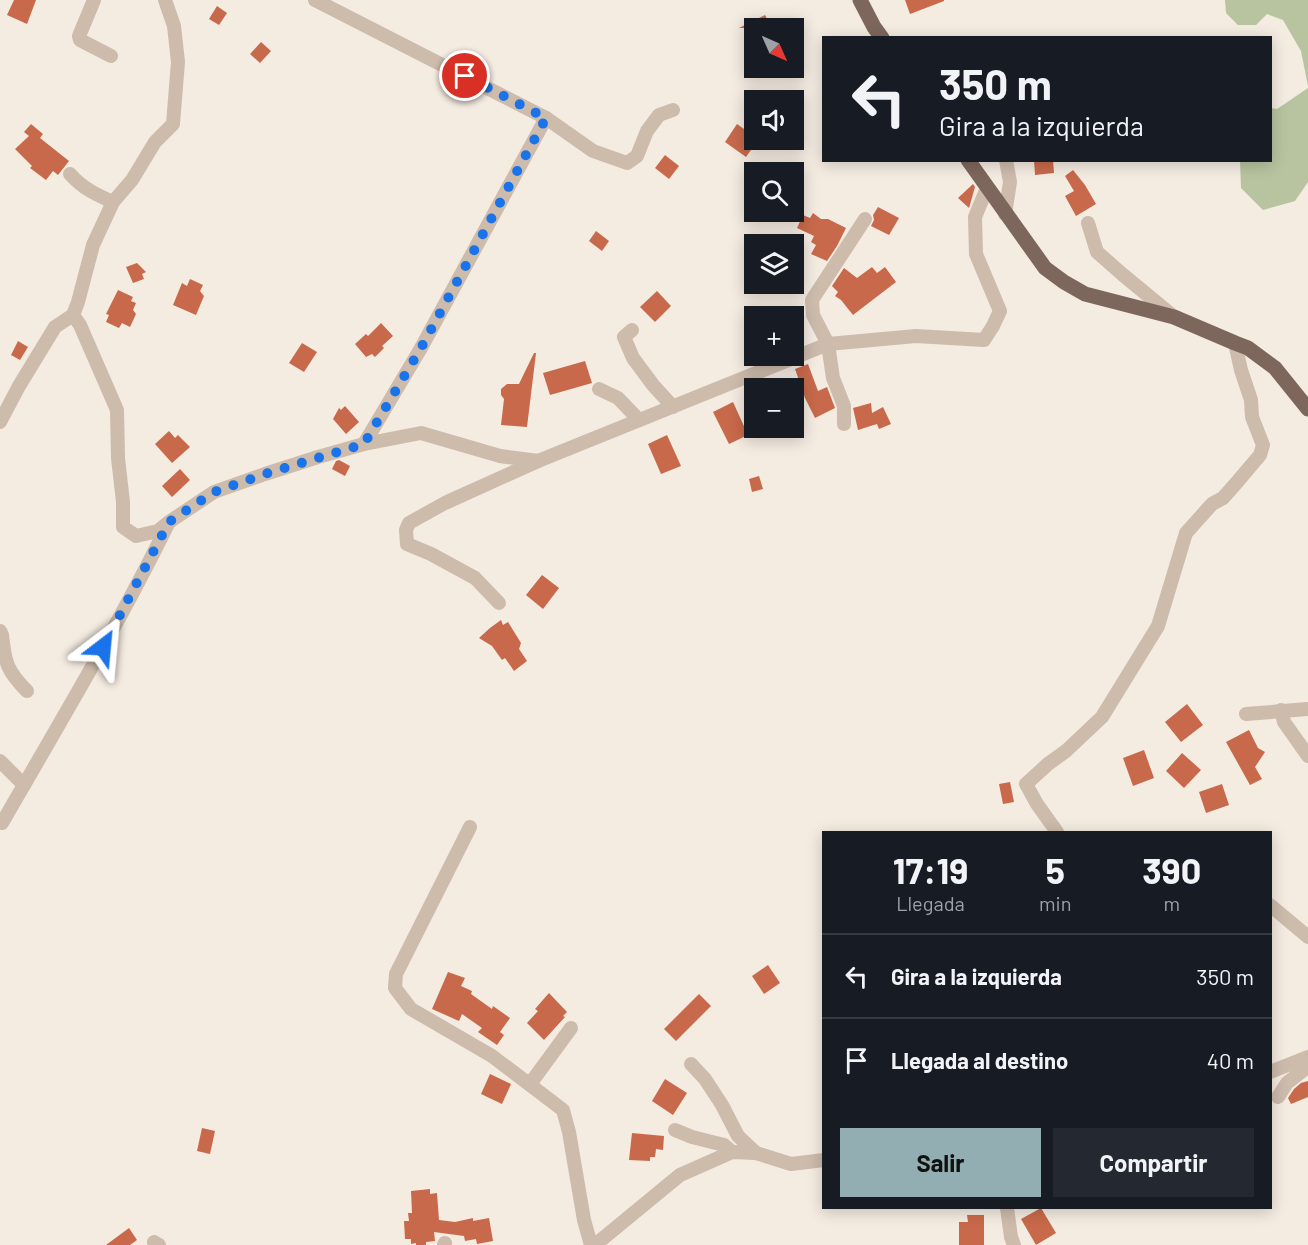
<!DOCTYPE html>
<html lang="es">
<meta charset="utf-8">
<style>
body{margin:0;font-family:Barlow,sans-serif;background:#242831;color:#f1f3f6;height:100vh;display:flex;flex-direction:column;font-size:22px;white-space:nowrap}
*{box-sizing:border-box;margin:0}
p{font-size:20px;color:#9ea1a6}
.icon{flex:none;width:33px;height:33px;fill:none;stroke:currentColor;stroke-width:2;stroke-linecap:round;stroke-linejoin:round}
.map{position:relative;flex:1;overflow:hidden}
.drawer{position:absolute;left:822px;top:831px;width:450px;height:378px;display:flex;flex-direction:column;background:#171b24;border-radius:0px;box-shadow:0 3px 15px #0003}
.drawer>*{flex:none}
.top-card{position:absolute;left:822px;top:36px;width:450px;height:126px;border-radius:0px;box-shadow:0 3px 15px #0003;background:#171b24;color:#f1f3f6;overflow:hidden}
.needle{width:39px;rotate:135deg}
.controls{position:absolute;left:744px;top:18px;display:grid;gap:12px}
.controls a{display:grid;place-items:center;width:60px;height:60px;border-radius:0px;background:#171b24;box-shadow:0 3px 15px #0003;font-size:30px}
.pin{position:absolute;display:grid;place-items:center;width:51px;height:51px;color:#fff;margin:-26px;border:3px solid #fff;border-radius:50%;box-shadow:0 2px 6px #0007}
.me{position:absolute;width:66px;margin:-33px;rotate:29deg;stroke-linejoin:round;filter:drop-shadow(0 0 4px #0008)}
.turn{display:flex;align-items:center;gap:21px;height:126px;padding:0 18px;font-size:27px}
.turn .icon{width:78px;height:78px;stroke-width:2.5}
.turn b{display:block;font-size:42px;line-height:51px}
.eta{display:flex;justify-content:space-evenly;align-items:center;height:102px;text-align:center}
.eta b{font-size:36px;font-weight:700;line-height:42px}
.action{display:flex;gap:12px;margin-top:auto;padding:12px 18px}
.action a{flex:1;height:69px;border-radius:0px;background:#92aeb2;color:#111;font-size:24px;font-weight:700;line-height:69px;text-align:center}
.action a+a{background:#242831;color:#f1f3f6}
ul{padding:0;list-style:none}
li{display:flex;align-items:center;gap:18px;height:84px;padding:0 18px;border-top:2px solid #363941}
li div{flex:1}
li b{display:block;font-size:22px}
li em{font-style:normal}
.map>svg:first-child{display:block}
.green{fill:#b8c4a0}
.building{fill:#c8694b}
.lines{fill:none;stroke-linecap:round;stroke-linejoin:round}
.minor{stroke:#cdbbac;stroke-width:14}
.major{stroke:#7d675c;stroke-width:15}
.route{stroke:#1a73e8;stroke-width:10;stroke-dasharray:0 18}
</style>
<div class="map">
<svg width="1308" height="1245" viewBox="0 0 1308 1245">
<rect width="100%" height="100%" fill="#f4ebe1"/>
<g class="green">
<polygon points="1225,0 1308,0 1308,86 1301,51 1283,20 1267,14 1256,25 1238,25 1226,13"/>
<polygon points="1308,88 1308,182 1295,201 1263,210 1241,188 1240,161 1270,160 1271,108 1277,109"/>
</g>
<g class="building">
<polygon points="14,0 36,0 27,24 7,15"/>
<polygon points="905,0 944,0 944,1 910,14"/>
<polygon points="217,6 227,13 219,25 209,19"/>
<polygon points="765,15 772,28 739,28"/>
<polygon points="261,42 271,51 260,63 250,54"/>
<polygon points="31,124 43,134 40,138 69,161 58,175 53,171 46,180 30,168 32,166 15,149 29,136 24,132"/>
<polygon points="737,124 754,136 748,144 753,147 746,157 725,142"/>
<polygon points="665,155 679,166 669,179 655,168"/>
<polygon points="1034,160 1053,160 1054,173 1035,175"/>
<polygon points="1073,170 1085,185 1096,204 1076,216 1065,196 1074,191 1065,176"/>
<polygon points="973,184 975,187 969,208 958,198"/>
<polygon points="878,207 899,218 889,235 871,226 874,220 873,215"/>
<polygon points="813,213 821,219 828,219 846,228 837,246 827,261 811,254 816,245 811,242 814,236 797,228 803,215 810,218"/>
<polygon points="596,231 609,241 602,251 589,241"/>
<polygon points="137,263 146,272 142,274 144,279 133,283 126,267"/>
<polygon points="872,267 877,273 885,267 896,282 853,315 841,300 835,296 838,292 832,286 844,268 857,278"/>
<polygon points="190,279 203,285 200,291 204,296 196,315 173,305 182,283 187,286"/>
<polygon points="118,290 133,297 131,301 136,303 133,310 136,314 130,327 122,323 119,328 106,322 109,315 106,314"/>
<polygon points="657,291 671,306 655,322 640,307"/>
<polygon points="381,323 393,336 382,346 384,348 375,357 372,354 366,357 355,344 366,334 368,336"/>
<polygon points="18,341 28,347 20,360 11,355"/>
<polygon points="302,343 317,352 304,372 289,363"/>
<polygon points="534,353 536,353 527,427 501,425 504,399 501,395 501,389 507,384 519,384"/>
<polygon points="585,361 592,383 550,395 543,373"/>
<polygon points="808,364 818,391 827,387 835,408 815,418 805,398 795,369"/>
<polygon points="733,402 748,435 729,444 713,412"/>
<polygon points="871,403 872,413 883,407 891,424 879,429 877,424 858,430 853,408"/>
<polygon points="345,406 359,422 346,434 333,419 339,408 341,410"/>
<polygon points="169,431 175,438 178,435 190,447 172,463 155,444"/>
<polygon points="667,435 681,466 661,474 648,444"/>
<polygon points="339,460 350,466 345,476 332,469 336,461"/>
<polygon points="180,469 190,480 172,497 162,486"/>
<polygon points="759,476 763,489 752,492 749,479"/>
<polygon points="542,575 559,588 543,609 526,595"/>
<polygon points="501,620 503,625 508,622 521,643 519,649 527,661 514,671 505,658 502,660 492,646 479,638 490,628"/>
<polygon points="1187,704 1203,725 1181,742 1165,722"/>
<polygon points="1249,730 1258,748 1265,752 1255,767 1262,779 1250,785 1226,742"/>
<polygon points="1144,750 1154,778 1133,786 1123,758"/>
<polygon points="1182,753 1201,770 1184,788 1166,771"/>
<polygon points="1010,782 1014,802 1003,804 999,784"/>
<polygon points="1222,784 1229,805 1206,813 1199,792"/>
<polygon points="768,965 780,983 764,994 752,976"/>
<polygon points="448,972 465,978 461,986 472,991 471,994 492,1009 493,1006 510,1018 500,1032 504,1035 497,1045 478,1032 482,1028 462,1014 459,1021 432,1009"/>
<polygon points="549,993 567,1012 563,1016 565,1017 544,1040 527,1023 538,1011 535,1009"/>
<polygon points="699,994 711,1006 676,1041 664,1029"/>
<polygon points="490,1074 511,1084 502,1104 481,1094"/>
<polygon points="665,1079 687,1093 673,1115 652,1101"/>
<polygon points="1308,1081 1308,1097 1291,1104 1288,1098 1294,1089 1301,1083"/>
<polygon points="202,1128 215,1131 210,1154 197,1151"/>
<polygon points="632,1133 664,1136 663,1150 656,1149 655,1157 650,1157 650,1161 629,1160"/>
<polygon points="430,1189 430,1194 437,1193 439,1220 455,1222 473,1218 473,1221 489,1218 493,1241 477,1244 476,1239 465,1241 464,1236 434,1232 435,1241 426,1242 426,1245 416,1245 416,1243 411,1244 411,1239 405,1239 404,1221 409,1221 408,1213 412,1213 411,1191"/>
<polygon points="1041,1208 1056,1233 1036,1245 1021,1219"/>
<polygon points="967,1215 984,1215 984,1245 959,1245 959,1222 968,1222"/>
<polygon points="129,1228 137,1240 130,1245 106,1245"/>
</g>
<g class="lines">
<g class="minor">
<polyline points="94,0 79,36 80,40 111,56"/>
<polyline points="165,0 174,26 178,62 173,124 155,142 132,180 113,202 93,245 78,302 73,315 80,325 117,410 118,458 123,502 123,527 136,536 158,531 169,522 214,492 265,474 318,457 364,444 421,433 500,456 538,461 828,344 916,336 984,340 993,326 1000,311 976,254 975,217 987,188"/>
<polyline points="315,0 546,118 593,151 627,163 637,156 647,131 659,115 673,110"/>
<path d="M70 174C82 188 97 195 113 202"/>
<polyline points="1005,214 1010,182 1006,160"/>
<polyline points="1088,223 1097,252 1122,274 1174,317"/>
<polyline points="632,330 624,337 633,358 653,385 673,407"/>
<polyline points="599,389 618,398 639,420"/>
<polyline points="0,422 19,386 55,327 73,315"/>
<polyline points="844,424 844,406 833,378 828,344 813,315 812,300 865,219"/>
<polyline points="364,444 421,348 546,118"/>
<polyline points="499,603 475,578 431,554 407,544 406,530 409,523 445,503 538,461"/>
<path d="M0 631 2 635C5 663 7 671 27 691"/>
<polyline points="1281,710 1284,722 1308,756"/>
<polyline points="1246,714 1308,709"/>
<polyline points="0,761 24,785"/>
<path d="M2 823C59 724 118 626 168 524"/>
<polyline points="470,827 396,974 395,988 411,1009 492,1056 563,1110 569,1132 584,1220 591,1245"/>
<polyline points="1057,832 1037,804 1026,784 1048,764 1066,751 1102,717 1158,626 1186,533 1212,504 1223,498 1238,481 1260,455 1263,445 1252,417 1251,400 1241,370 1235,343"/>
<polyline points="1270,905 1308,937"/>
<polyline points="691,1064 705,1079 722,1105 738,1136 756,1153"/>
<polyline points="1270,1072 1308,1057"/>
<polyline points="530,1084 571,1028"/>
<polyline points="1278,1097 1287,1083 1306,1068 1308,1063"/>
<polyline points="675,1130 692,1137 724,1145 732,1152"/>
<polyline points="1007,1208 1011,1237 1014,1245"/>
<polyline points="154,1242 159,1245"/>
<polyline points="444,1245 445,1243"/>
<polyline points="595,1245 680,1175 732,1152 756,1153 791,1164 824,1160"/>
</g>
<g class="major">
<polyline points="860,0 874,27 882,38"/>
<polyline points="968,160 1045,268 1064,282 1085,294 1174,317 1235,343 1248,348 1275,368 1308,409"/>
</g>
</g>
<g class="lines">
<polyline class="route" points="103,647 169,522 214,492 265,474 364,444 421,348 546,118 465,76"/>
</g>
</svg>
<div class="controls">
<a><svg class="needle" viewBox="-14 -14 28 28"><path d="M0-13l5 13h-10z" fill="#e53935"/><path d="M0 13l5-13h-10z" fill="#9ea1a6"/></svg></a>
<a><svg class="icon" aria-label="sound" viewBox="0 0 24 24"><path d="M4 9h4l5-4v14l-5-4H4zM17 9q2 3 0 6"/></svg></a>
<a><svg class="icon" aria-label="search" viewBox="0 0 24 24"><circle cx="10" cy="10" r="6"/><path d="M15 15l6 6"/></svg></a>
<a><svg class="icon" aria-label="layers" viewBox="0 0 24 24"><path d="M12 4l9 5-9 5-9-5zM3 14l9 5 9-5"/></svg></a>
<a>+</a>
<a>−</a>
</div>
<div class="pin" style="left:465px;top:76px;background:#d93025"><svg class="icon" aria-label="arrive" viewBox="0 0 24 24"><path d="M6 21V4h12l-3 4 3 4H6"/></svg></div>
<svg class="me" style="left:103px;top:647px" viewBox="-20 -20 40 40"><path d="M0-17L14 15 0 8-14 15z" fill="#1a73e8" stroke="#fff" stroke-width="4"/></svg>
<div class="top-card">
<div class="turn"><svg class="icon" aria-label="left" viewBox="0 0 24 24"><path d="M17 20v-9H6M10 6l-5 5 5 5"/></svg><div><b>350 m</b>Gira a la izquierda</div></div>
</div>
<section class="drawer">
<div class="eta">
<div><b>17:19</b><p>Llegada</p></div>
<div><b>5</b><p>min</p></div>
<div><b>390</b><p>m</p></div>
</div>
<ul>
<li><svg class="icon" aria-label="left" viewBox="0 0 24 24"><path d="M17 20v-9H6M10 6l-5 5 5 5"/></svg><div><b>Gira a la izquierda</b></div><em>350 m</em></li>
<li><svg class="icon" aria-label="arrive" viewBox="0 0 24 24"><path d="M6 21V4h12l-3 4 3 4H6"/></svg><div><b>Llegada al destino</b></div><em>40 m</em></li>
</ul>
<div class="action"><a>Salir</a><a>Compartir</a></div>
</section>
</div>
